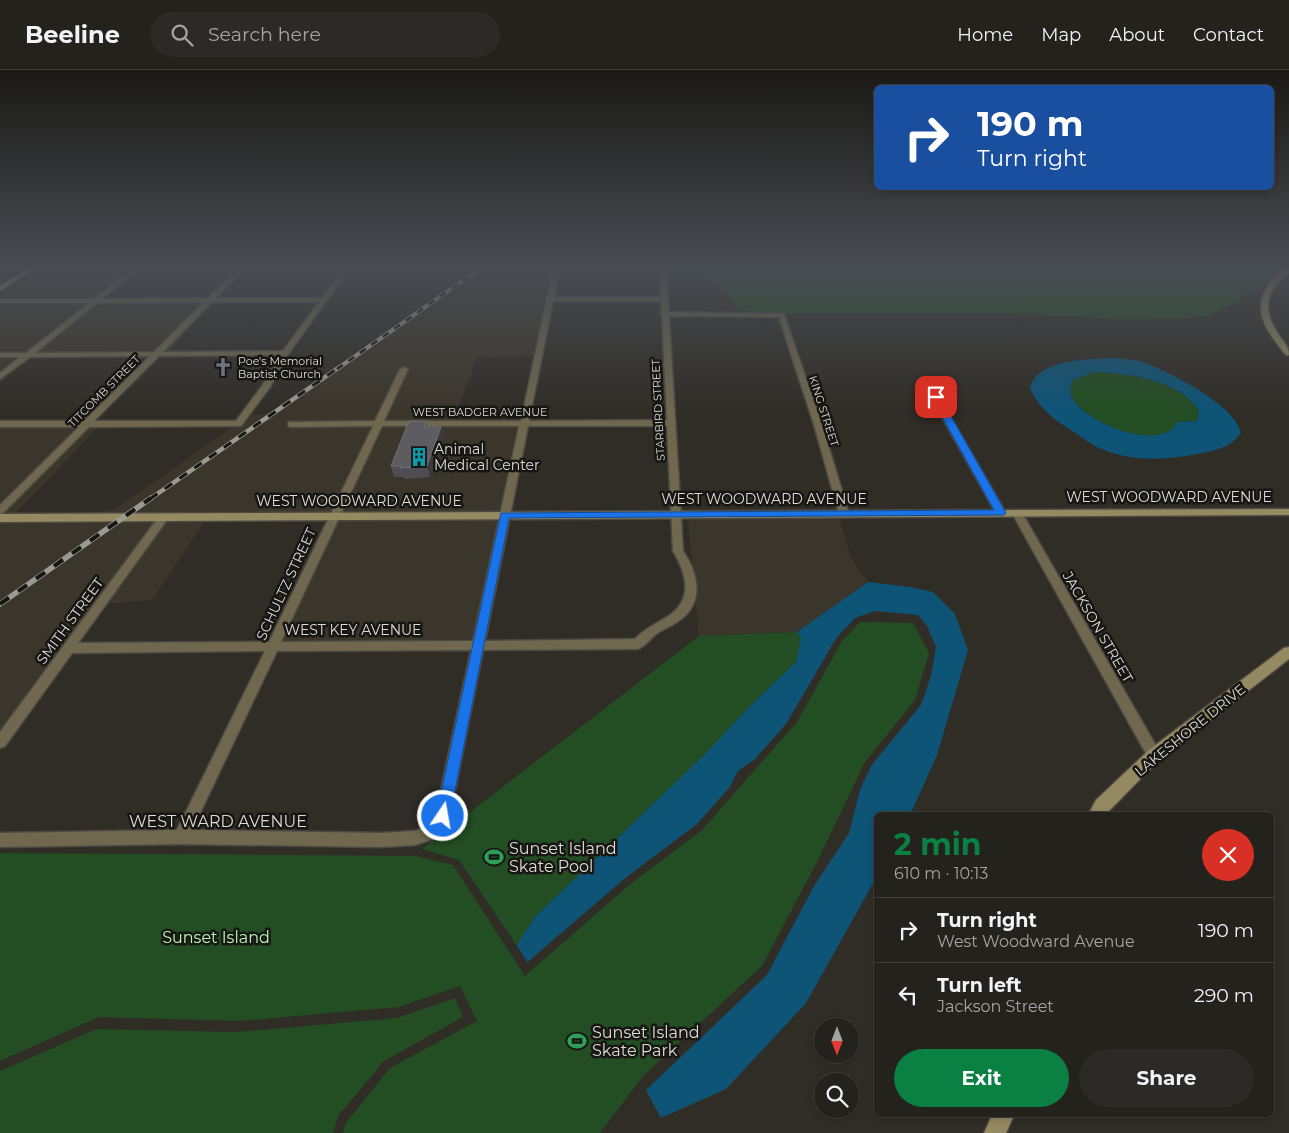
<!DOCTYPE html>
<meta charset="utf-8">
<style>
body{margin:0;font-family:Montserrat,sans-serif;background:#2c2a26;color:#f1f3f6;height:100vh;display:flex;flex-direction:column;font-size:19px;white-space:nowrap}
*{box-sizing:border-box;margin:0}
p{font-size:16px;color:#a3a4a4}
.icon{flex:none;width:28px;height:28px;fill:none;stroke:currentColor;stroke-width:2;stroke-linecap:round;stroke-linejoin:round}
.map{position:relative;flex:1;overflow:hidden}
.drawer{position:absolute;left:874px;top:742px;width:400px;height:305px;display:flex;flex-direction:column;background:#24221d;border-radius:8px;box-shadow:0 2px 8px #0003,0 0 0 1px #413f3b}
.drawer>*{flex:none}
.guide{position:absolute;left:874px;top:15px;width:400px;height:105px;border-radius:8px;box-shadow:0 2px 8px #0003,0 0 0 1px #413f3b;background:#1a4fa0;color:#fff;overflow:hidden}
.needle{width:32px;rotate:180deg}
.fabs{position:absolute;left:814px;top:948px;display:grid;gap:10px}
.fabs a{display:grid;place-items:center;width:45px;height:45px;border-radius:50%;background:#24221d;box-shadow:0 2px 8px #0003,0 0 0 1px #413f3b;font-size:25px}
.pin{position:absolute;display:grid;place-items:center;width:42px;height:42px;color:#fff;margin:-21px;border-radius:10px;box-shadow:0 2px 8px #0006}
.me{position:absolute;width:55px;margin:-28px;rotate:12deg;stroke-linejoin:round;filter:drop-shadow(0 0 4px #0008)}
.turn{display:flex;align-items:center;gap:18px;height:105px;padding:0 20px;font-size:22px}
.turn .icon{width:65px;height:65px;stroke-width:2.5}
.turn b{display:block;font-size:35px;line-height:42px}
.round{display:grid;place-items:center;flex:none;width:52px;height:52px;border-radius:26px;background:#2c2a26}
.headline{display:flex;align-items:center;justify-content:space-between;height:85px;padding:0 20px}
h1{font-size:30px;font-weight:700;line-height:38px;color:#0b8043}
.primary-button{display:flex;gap:10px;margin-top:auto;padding:10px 20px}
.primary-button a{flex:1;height:58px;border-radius:30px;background:#0b8043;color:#fff;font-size:20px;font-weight:700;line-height:58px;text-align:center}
.primary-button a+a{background:#2c2a26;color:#f1f3f6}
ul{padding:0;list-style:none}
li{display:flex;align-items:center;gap:15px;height:65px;padding:0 20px;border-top:1px solid #413f3b}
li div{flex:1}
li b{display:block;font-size:19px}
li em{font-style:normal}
header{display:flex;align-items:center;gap:30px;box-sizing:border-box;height:70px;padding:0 25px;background:#24221d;border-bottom:1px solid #413f3b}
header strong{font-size:24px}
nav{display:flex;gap:28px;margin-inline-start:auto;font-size:18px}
.search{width:350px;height:45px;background:#2c2a26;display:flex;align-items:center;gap:12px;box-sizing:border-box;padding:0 18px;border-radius:28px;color:#a3a4a4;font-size:19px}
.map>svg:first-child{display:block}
.built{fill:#3b362b}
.green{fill:#234d23}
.water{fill:#0d5477;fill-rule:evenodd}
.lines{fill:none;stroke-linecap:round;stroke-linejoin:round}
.street-casing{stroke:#4c4943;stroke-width:3}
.secondary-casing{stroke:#4c4943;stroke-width:3}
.primary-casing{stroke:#4c4943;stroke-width:3}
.street{fill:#6f684f;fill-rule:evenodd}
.secondary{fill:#948960;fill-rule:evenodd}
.primary{fill:#b0a16c;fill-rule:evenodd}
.rail-far2-casing{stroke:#9b9994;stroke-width:4}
.rail-far1-casing{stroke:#9b9994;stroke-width:4.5}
.rail-casing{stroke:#9b9994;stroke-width:5.5}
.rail-far2{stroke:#171613;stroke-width:2.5;stroke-dasharray:7;stroke-linecap:butt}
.rail-far1{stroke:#171613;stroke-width:3;stroke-dasharray:9;stroke-linecap:butt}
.rail{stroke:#171613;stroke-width:4;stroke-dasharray:11;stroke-linecap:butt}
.wall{fill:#4d4d53}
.shaded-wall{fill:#3b3a3b}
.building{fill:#5d5c61;stroke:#717074}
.route{fill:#1a73e8;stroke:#114b97}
.labels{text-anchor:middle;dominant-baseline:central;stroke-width:5;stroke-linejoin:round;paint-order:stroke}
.far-poi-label{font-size:11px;fill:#dedcd8;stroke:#171613;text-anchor:start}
.far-street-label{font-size:11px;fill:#dedcd8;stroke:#171613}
.poi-label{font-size:14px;fill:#dedcd8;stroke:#171613;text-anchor:start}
.street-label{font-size:14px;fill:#dedcd8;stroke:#171613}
.near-street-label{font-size:16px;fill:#dedcd8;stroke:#171613}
.near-poi-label{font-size:16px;fill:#dedcd8;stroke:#171613;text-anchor:start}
.near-park-label{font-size:16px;fill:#b5f9b3;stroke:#171613}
</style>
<header>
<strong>Beeline</strong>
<div class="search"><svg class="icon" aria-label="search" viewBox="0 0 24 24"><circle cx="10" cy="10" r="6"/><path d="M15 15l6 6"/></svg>Search here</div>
<nav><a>Home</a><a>Map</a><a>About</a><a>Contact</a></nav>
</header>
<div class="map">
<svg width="1289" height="1063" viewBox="0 0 1289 1063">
<rect width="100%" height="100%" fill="#302d27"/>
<g class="built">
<polygon points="47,195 143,195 96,232 211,232 167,285 36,284 0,313 0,226"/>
<polygon points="481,195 556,195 540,285 477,287 453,353 523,352 503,441 99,443 114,439 176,397 249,344 261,345 273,341"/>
<polygon points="0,354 101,354 16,443 0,443"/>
<polygon points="839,448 851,488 868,512 797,562 699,566 688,449"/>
<polygon points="502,449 474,576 271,575 326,450"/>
<polygon points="225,451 204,452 152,530 98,534 0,663 0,452"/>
</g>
<g class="green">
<path d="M666 195H1283L1285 197 1270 210 1250 221 1248 224 1234 234 1207 246 1189 248 1122 249 1003 243H757C722 238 739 227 716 214 702 205 683 208 667 202Z"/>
<path d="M1094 302C1126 303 1181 311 1199 341L1197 351 1178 352C1159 385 1081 351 1071 325 1069 319 1071 316 1073 310Z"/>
<polygon points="860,552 913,553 929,583 915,630 865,692 817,792 762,896 644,1005 600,1063 343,1063 345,1054 390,998 477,951 460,916 399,937 239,951 99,947 0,991 0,783 415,786 453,795 525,906 628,816 702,760 797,652 842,571"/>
<polygon points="797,562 801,569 796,592 748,638 705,684 534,848 518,875 521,882 459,790 422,779 699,566"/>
<polygon points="455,928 463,947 384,991 339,1045 333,1063 0,1063 0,1001 96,959 236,962 397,948"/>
</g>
<g class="water">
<path d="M1116 288C1123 289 1132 289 1139 291 1165 299 1236 335 1241 363 1230 378 1214 381 1197 384 1166 390 1132 392 1102 379 1090 375 1080 365 1069 359 1052 348 1038 337 1030 318 1037 288 1092 289 1116 288ZM1094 302C1126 303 1181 310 1199 341L1197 351 1178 352C1160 384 1081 352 1071 325 1069 319 1071 316 1073 310Z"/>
<polygon points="868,512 910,517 933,522 955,544 968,580 937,685 910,745 876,745 876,808 806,933 726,1019 661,1048 646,1020 767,905 814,816 849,763 860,720 871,696 921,635 931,606 936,577 927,556 918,545 875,541 855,548 837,567 786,654 755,689 738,701 729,718 697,754 624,809 530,890 527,892 517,875 534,848 705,684 748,638 796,592 801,569 797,562"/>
</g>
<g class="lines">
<g class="street-casing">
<g id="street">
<path d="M137 195H143L102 229 208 228 242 195H248L216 228H322L346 195H352L289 283 270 317 241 356 89 357 3 443 0 444V435L79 357H0V351H84L150 286 30 287 0 309V303L20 287H0V283H26L89 233H0V229H94ZM204 232 154 282 35 283 97 233ZM212 232H319L283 281 163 282ZM280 285 262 316 236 351H94L159 286Z"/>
<path d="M554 195H560L554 227H661L660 195H666L669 242 784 244 823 358 849 444 848 446 844 447 839 444 815 358 779 247 669 246 683 481C696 500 704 526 686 545 678 553 668 557 659 562 652 566 646 576 638 579L483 580 450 746 438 765 433 769 415 775 381 777 181 774 0 777V763L177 760 265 581 72 583 5 676 0 678V662L160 445 164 444 169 447 78 573 269 572 373 356 291 357 288 356V352L375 351 400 299 404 297 408 299 384 351H521ZM553 231H662L661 244 662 246 667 350 529 351ZM382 356H519L473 571 281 572ZM528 356H667L673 481C687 504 694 530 667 547 656 554 644 559 635 569L485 571ZM471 580 436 743 428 755 415 761 381 763 192 760 277 581Z"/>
<polygon points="922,308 929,310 1006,443 1004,445 998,445 996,443 921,310"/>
<polygon points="1017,440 1022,443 1159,681 1161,685 1159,689 1154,691 1149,689 1012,443"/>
</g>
</g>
<g class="secondary-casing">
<g id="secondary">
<path d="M1289 196V202C1268 220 1261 237 1277 262 1282 271 1289 275 1289 285H1286C1267 262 1249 239 1271 211 1276 205 1282 199 1289 196Z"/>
<polygon points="1289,439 1289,445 0,452 0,444"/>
<polygon points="1289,577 1289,589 1159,690 1105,745 1088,745 1096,730 1149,680 1284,578"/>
<polygon points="992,1045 1014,1045 1006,1063 984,1063"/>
</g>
</g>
<g class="primary-casing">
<polygon id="primary" points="33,195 40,195 0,221 0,216"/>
</g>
<use href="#street" class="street"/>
<use href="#secondary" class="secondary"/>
<use href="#primary" class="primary"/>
<g class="rail-far2-casing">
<polyline id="rail-far2" points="337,299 485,195"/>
</g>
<g class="rail-far1-casing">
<polyline id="rail-far1" points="150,429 338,298"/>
</g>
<g class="rail-casing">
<polyline id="rail" points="0,534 151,428"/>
</g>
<use href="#rail-far2" class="rail-far2"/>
<use href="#rail-far1" class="rail-far1"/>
<use href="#rail" class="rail"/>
</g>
<polygon class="wall" points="426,351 427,357 441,357 444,367 430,407 404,409 403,407 394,407 391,396"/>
<polygon class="shaded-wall" points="441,357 444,367 430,407 427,396"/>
<polygon class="building" points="409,351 426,351 424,357 441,357 427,396 400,398 401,396 391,396"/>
<linearGradient id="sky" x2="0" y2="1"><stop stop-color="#1a1915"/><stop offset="0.57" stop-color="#484c52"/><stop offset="1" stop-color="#484c52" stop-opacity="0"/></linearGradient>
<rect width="1289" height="343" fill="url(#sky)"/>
<polygon class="route" points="933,325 940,327 1006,443 1004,445 509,448 450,746 448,751 443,753 438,751 436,746 501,443 994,440 931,327"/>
<defs>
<g id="church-bare" transform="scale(1.5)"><path d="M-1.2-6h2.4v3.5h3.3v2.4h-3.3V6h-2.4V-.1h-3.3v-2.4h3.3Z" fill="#6b7280" stroke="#171613" stroke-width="2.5" paint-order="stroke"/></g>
<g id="building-bare" transform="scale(1.5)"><path d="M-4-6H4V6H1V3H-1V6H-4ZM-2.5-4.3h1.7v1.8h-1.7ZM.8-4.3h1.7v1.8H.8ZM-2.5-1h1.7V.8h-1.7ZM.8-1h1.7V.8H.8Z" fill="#0f9aa8" stroke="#171613" stroke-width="2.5" paint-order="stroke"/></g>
<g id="stadium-bare" transform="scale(1.5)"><path d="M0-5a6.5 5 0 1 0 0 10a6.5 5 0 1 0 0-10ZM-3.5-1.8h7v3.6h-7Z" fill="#2e9e5b" stroke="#171613" stroke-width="2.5" paint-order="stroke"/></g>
</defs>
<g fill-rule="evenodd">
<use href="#church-bare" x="223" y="297"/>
<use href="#building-bare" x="419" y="387"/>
<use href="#stadium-bare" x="494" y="787"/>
<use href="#stadium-bare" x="577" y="971"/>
</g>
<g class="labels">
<g class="far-poi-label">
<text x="238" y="291">Poe's Memorial<tspan x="238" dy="13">Baptist Church</tspan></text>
</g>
<g class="far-street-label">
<text transform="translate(104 321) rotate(-45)">TITCOMB STREET</text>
<text transform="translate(658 340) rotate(-93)">STARBIRD STREET</text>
<text transform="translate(824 341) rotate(72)">KING STREET</text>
<text x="480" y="342">WEST BADGER AVENUE</text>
</g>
<g class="poi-label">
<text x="434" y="379">Animal<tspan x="434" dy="16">Medical Center</tspan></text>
</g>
<g class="street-label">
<text x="1169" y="427">WEST WOODWARD AVENUE</text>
<text x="764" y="429">WEST WOODWARD AVENUE</text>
<text x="359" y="431">WEST WOODWARD AVENUE</text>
<text transform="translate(286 514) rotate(-65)">SCHULTZ STREET</text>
<text transform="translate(70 551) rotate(-54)">SMITH STREET</text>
<text transform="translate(1098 557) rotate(60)">JACKSON STREET</text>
<text x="353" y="560">WEST KEY AVENUE</text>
<text transform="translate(1190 660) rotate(-39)">LAKESHORE DRIVE</text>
</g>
<g class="near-street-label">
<text x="218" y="751">WEST WARD AVENUE</text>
</g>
<g class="near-poi-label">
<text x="509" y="778">Sunset Island<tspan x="509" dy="18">Skate Pool</tspan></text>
<text x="592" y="962">Sunset Island<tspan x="592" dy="18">Skate Park</tspan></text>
</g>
<g class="near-park-label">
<text x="216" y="867">Sunset Island</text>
</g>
</g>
</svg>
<div class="fabs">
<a><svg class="needle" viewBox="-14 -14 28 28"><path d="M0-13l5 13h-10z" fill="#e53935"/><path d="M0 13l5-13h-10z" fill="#a3a4a4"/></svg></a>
<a><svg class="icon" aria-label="search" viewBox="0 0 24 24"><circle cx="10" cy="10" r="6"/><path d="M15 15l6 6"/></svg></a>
</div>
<div class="pin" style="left:936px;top:327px;background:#d93025"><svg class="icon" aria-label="arrive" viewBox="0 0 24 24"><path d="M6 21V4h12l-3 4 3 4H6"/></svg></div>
<svg class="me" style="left:443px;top:746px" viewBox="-20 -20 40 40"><circle r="17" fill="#1a73e8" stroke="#fff" stroke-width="3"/><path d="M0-11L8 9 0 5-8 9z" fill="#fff"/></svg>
<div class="guide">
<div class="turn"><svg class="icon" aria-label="right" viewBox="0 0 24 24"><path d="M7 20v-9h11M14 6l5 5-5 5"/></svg><div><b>190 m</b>Turn right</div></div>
</div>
<section class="drawer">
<div class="headline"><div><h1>2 min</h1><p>610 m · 10:13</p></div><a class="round" style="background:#d93025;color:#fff"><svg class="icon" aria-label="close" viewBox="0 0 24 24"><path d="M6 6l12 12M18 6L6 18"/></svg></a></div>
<ul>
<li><svg class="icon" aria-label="right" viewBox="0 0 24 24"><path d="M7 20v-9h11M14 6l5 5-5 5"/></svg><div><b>Turn right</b><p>West Woodward Avenue</p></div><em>190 m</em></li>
<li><svg class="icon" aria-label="left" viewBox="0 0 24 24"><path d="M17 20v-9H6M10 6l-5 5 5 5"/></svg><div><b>Turn left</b><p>Jackson Street</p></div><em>290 m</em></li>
</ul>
<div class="primary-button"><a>Exit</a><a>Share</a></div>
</section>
</div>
